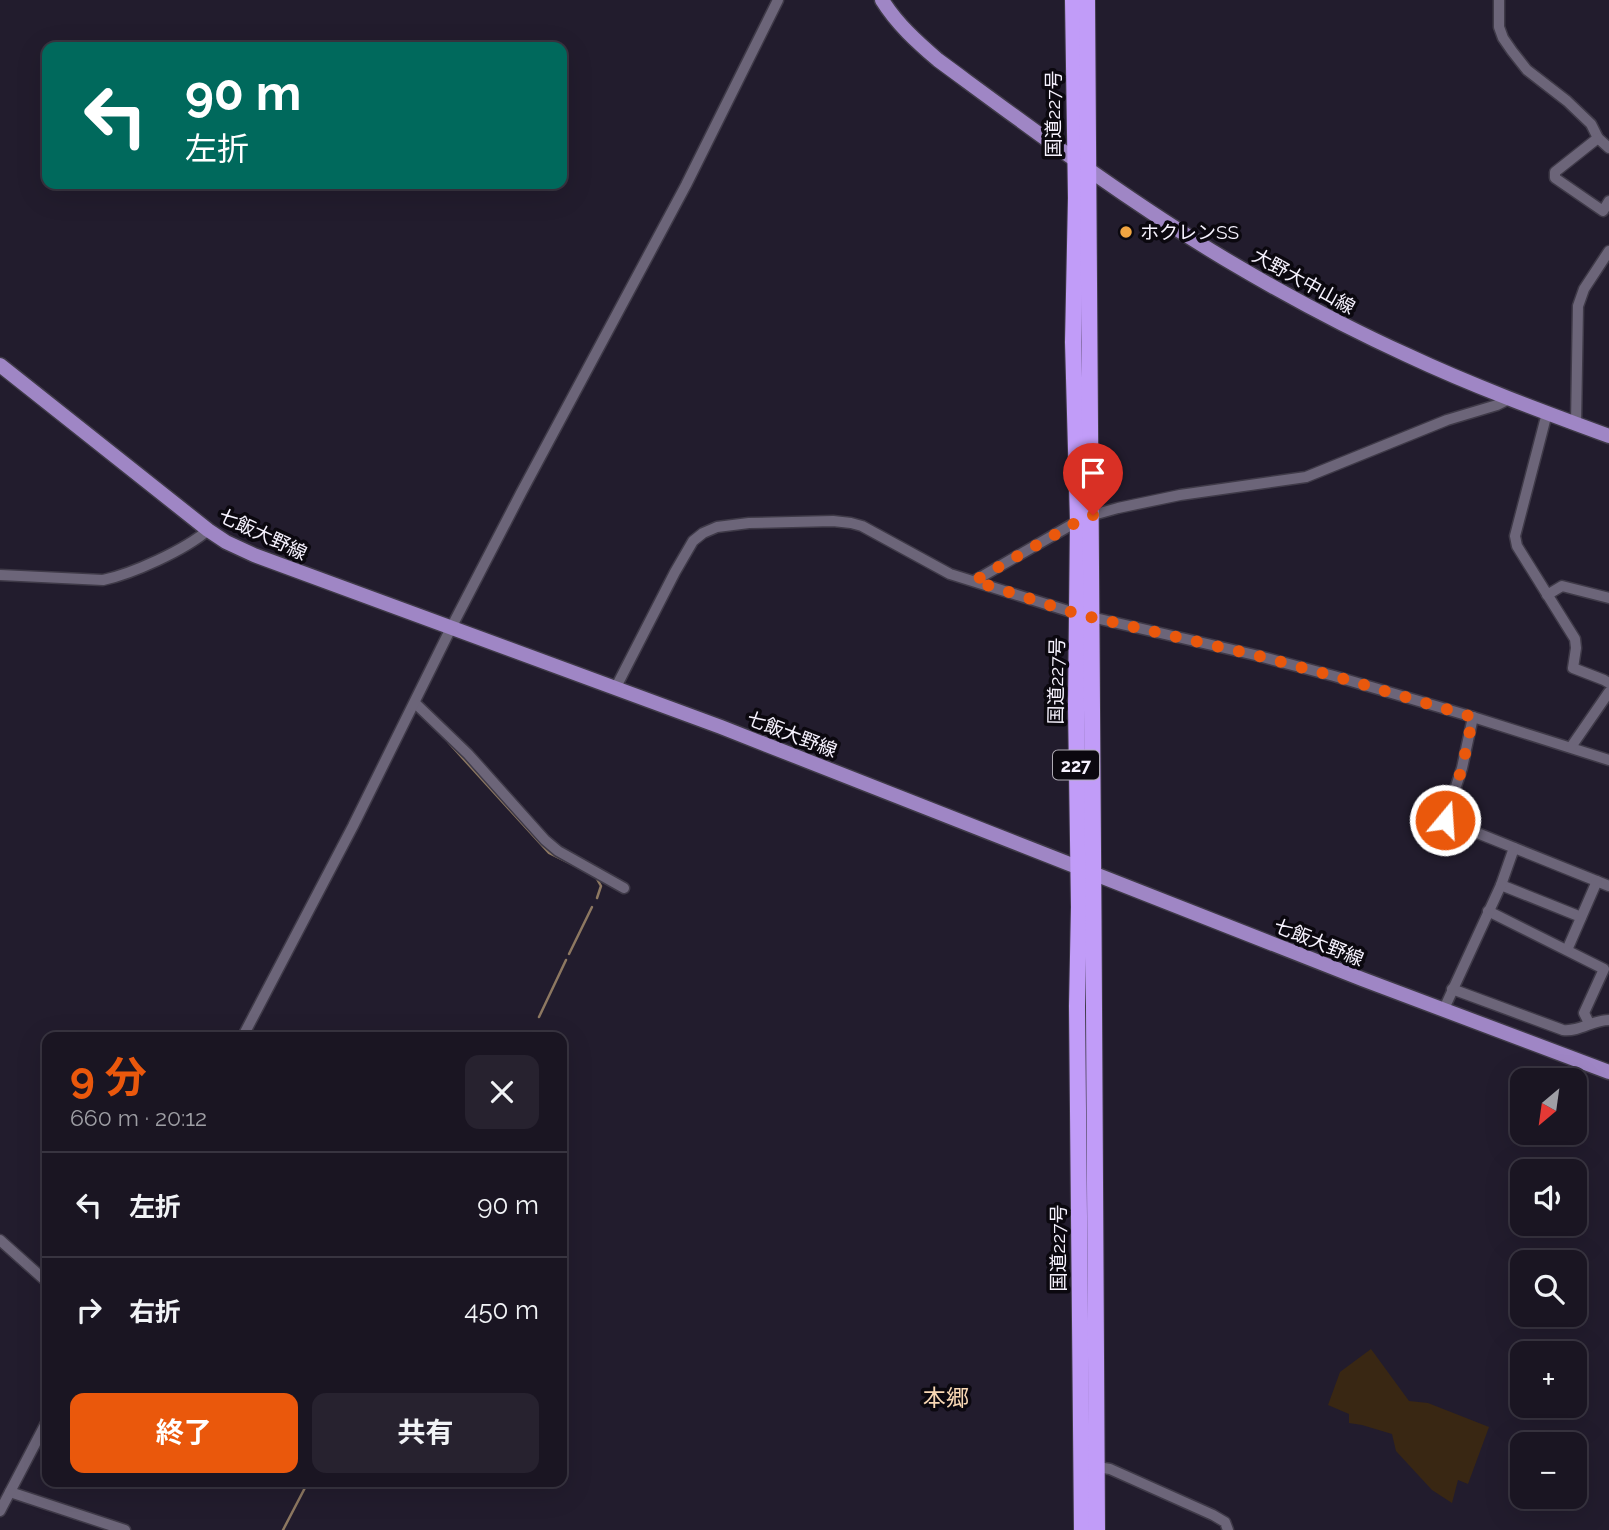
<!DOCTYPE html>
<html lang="ja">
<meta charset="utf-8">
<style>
body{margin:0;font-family:Raleway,"Noto Sans JP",sans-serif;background:#27222f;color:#f1f3f6;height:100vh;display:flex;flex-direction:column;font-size:26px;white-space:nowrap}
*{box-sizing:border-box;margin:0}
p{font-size:23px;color:#9f9fa5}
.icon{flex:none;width:38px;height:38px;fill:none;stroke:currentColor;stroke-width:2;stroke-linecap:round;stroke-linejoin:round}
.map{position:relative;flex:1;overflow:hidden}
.side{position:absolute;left:42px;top:1032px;width:525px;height:455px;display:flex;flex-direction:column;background:#1a1522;border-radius:14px;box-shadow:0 7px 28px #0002,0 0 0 2px #383440}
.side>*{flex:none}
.hud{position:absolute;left:42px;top:42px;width:525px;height:147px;border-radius:14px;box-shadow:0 7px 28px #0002,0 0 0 2px #383440;background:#00695c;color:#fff;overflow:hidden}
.needle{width:46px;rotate:209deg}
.fabs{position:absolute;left:1510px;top:1068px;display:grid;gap:14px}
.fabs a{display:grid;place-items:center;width:77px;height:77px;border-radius:14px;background:#1a1522;box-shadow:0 7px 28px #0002,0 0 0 2px #383440;font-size:35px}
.pin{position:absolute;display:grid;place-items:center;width:60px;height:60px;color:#fff;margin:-72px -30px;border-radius:50% 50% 50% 0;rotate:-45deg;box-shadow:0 0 7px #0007}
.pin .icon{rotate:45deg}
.me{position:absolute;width:77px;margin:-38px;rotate:18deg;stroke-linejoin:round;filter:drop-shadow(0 0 5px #0008)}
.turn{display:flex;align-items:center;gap:24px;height:147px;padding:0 28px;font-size:32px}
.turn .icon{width:91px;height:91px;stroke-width:2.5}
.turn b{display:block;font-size:49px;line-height:60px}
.round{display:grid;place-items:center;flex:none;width:74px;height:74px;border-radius:14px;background:#27222f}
.summary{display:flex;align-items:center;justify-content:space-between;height:119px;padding:0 28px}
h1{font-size:42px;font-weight:700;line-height:52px;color:#ea580c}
.primary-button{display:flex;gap:14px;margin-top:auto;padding:14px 28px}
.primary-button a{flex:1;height:80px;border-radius:14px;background:#ea580c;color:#fff;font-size:28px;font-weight:700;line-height:80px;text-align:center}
.primary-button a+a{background:#27222f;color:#f1f3f6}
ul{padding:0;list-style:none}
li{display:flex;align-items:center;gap:21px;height:105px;padding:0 28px;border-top:2px solid #383440}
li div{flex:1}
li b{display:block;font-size:26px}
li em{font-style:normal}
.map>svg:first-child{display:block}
.green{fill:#392713}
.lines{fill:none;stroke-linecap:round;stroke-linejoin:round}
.stream{stroke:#8d7861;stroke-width:2.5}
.minor-casing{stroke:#3f3a48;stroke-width:13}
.major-casing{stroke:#3f3a48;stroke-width:17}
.highway-casing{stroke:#3f3a48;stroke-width:18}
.minor{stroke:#6c6579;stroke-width:10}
.major{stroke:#9f86c5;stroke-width:14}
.highway{stroke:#c19cf8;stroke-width:16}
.route{stroke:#ea580c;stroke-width:12;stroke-dasharray:0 21.6}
.poi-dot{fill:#f2a541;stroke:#0b080f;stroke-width:2.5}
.labels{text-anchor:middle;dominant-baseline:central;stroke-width:7;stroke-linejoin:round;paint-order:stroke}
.shield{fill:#0b080f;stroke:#b0acb6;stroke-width:2}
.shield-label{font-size:18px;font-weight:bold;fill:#f6f2fe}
.street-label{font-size:19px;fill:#f6f2fe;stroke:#0b080f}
.poi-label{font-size:19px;fill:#f6f2fe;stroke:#0b080f;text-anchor:start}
.quarter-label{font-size:23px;fill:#f9d8b4;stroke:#0b080f}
</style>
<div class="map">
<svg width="1609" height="1530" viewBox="0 0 1609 1530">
<rect width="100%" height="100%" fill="#221c2d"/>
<polygon class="green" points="1371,1349 1409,1401 1428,1403 1489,1427 1468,1484 1458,1480 1452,1503 1432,1490 1396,1451 1392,1434 1362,1425 1349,1423 1349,1414 1328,1405 1340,1372"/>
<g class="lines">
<g class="stream">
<polyline points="449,743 549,853 573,865"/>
<polyline points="597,898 601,886 597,879"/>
<polyline points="569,954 592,907"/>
<polyline points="539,1017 566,960"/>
<polyline points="283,1530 308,1482"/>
</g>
<g class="minor-casing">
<g id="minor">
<polyline points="1499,0 1499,27 1503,38 1512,51 1527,70 1567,101 1591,124 1598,138 1609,148"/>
<polyline points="1598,138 1555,172 1555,178 1603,211 1609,201"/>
<polyline points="1547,413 1515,536 1517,546 1575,639 1576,648 1573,668 1604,680 1609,683"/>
<polyline points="1576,424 1578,306 1584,289 1609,251"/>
<path d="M0 575 103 580C132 574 185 550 208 530"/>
<polyline points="974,581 1078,521 1093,515 1118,508 1180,495 1306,477 1447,420 1497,405 1511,398"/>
<polyline points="1547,595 1562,586 1609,598"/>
<polyline points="615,689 675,572 693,541 703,533 717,527 749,523 833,521 851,523 862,526 950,574 1078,614 1255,655 1334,676 1473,717 1609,760"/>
<polyline points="415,703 468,754 545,840 558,851 624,888"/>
<polyline points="1473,717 1462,768 1445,820 1609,886"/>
<polyline points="1571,747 1609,692"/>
<polyline points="1501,885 1581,917"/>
<polyline points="1488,911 1604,969 1584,1013 1589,1023"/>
<polyline points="1567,950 1597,881"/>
<path d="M1452 989 1563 1030C1580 1032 1592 1020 1609 1020"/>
<polyline points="1443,1011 1501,885 1514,848"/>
<polyline points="242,1038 353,826 451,628 521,493 686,185 778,0"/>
<polyline points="0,1240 47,1282"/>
<polyline points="1092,1463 1097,1467 1110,1469 1213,1515 1225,1522 1228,1530"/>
<polyline points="10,1492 125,1530"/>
<polyline points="0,1511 47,1421"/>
</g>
</g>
<g class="major-casing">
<g id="major">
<path d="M882 0C897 24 917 42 938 60 1032 129 1125 199 1225 259 1284 294 1345 327 1407 355 1473 386 1541 411 1609 436"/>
<polyline points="0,365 208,530 226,542 254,555 721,727 1362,979 1609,1072"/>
</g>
</g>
<g class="highway-casing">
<g id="highway">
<polyline points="1073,0 1076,198 1073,342 1078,521 1076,706 1079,907 1077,1006 1082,1530"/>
<path d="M1087 0C1093 510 1093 1020 1097 1530"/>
</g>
</g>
<use href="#minor" class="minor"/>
<use href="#major" class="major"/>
<use href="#highway" class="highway"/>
</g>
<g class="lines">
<polyline class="route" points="1093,515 1077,522 974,581 1078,614 1255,655 1334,676 1473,717 1462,768 1445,820"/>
</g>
<circle class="poi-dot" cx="1126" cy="232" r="7"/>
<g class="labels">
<rect class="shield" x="1053" y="750.5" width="46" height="29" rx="5"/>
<g class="shield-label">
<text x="1076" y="765">227</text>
</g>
<g class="street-label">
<text transform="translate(1053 114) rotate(-90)">国道227号</text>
<text transform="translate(1304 281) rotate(29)">大野大中山線</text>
<text transform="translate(263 534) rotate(25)">七飯大野線</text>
<text transform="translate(1056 681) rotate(-89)">国道227号</text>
<text transform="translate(792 734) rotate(21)">七飯大野線</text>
<text transform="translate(1319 942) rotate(22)">七飯大野線</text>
<text transform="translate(1058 1248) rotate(-90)">国道227号</text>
</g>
<g class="poi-label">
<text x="1140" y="232">ホクレンSS</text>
</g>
<g class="quarter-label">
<text x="946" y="1397">本郷</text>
</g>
</g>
</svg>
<div class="fabs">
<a><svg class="needle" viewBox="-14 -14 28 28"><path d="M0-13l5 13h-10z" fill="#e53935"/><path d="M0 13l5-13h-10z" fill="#9f9fa5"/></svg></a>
<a><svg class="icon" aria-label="sound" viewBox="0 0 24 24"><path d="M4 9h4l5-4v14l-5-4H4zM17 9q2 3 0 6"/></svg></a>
<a><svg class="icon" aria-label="search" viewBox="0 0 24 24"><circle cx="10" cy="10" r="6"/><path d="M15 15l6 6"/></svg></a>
<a>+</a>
<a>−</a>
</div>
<div class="pin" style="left:1093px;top:515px;background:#d93025"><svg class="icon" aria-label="arrive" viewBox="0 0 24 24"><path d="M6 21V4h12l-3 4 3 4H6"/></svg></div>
<svg class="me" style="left:1445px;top:820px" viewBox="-20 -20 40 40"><circle r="17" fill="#ea580c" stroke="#fff" stroke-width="3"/><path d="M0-11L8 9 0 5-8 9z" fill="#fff"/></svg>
<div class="hud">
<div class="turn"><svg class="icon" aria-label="left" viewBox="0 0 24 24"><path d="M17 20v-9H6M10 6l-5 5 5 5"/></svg><div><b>90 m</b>左折</div></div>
</div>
<section class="side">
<div class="summary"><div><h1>9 分</h1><p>660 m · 20:12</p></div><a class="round"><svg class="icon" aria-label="close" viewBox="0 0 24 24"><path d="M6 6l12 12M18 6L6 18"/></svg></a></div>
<ul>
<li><svg class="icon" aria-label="left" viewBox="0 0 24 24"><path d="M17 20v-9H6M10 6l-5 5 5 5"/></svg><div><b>左折</b></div><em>90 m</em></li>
<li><svg class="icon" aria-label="right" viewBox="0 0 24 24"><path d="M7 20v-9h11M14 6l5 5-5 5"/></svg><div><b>右折</b></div><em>450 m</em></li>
</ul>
<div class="primary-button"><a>終了</a><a>共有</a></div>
</section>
</div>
